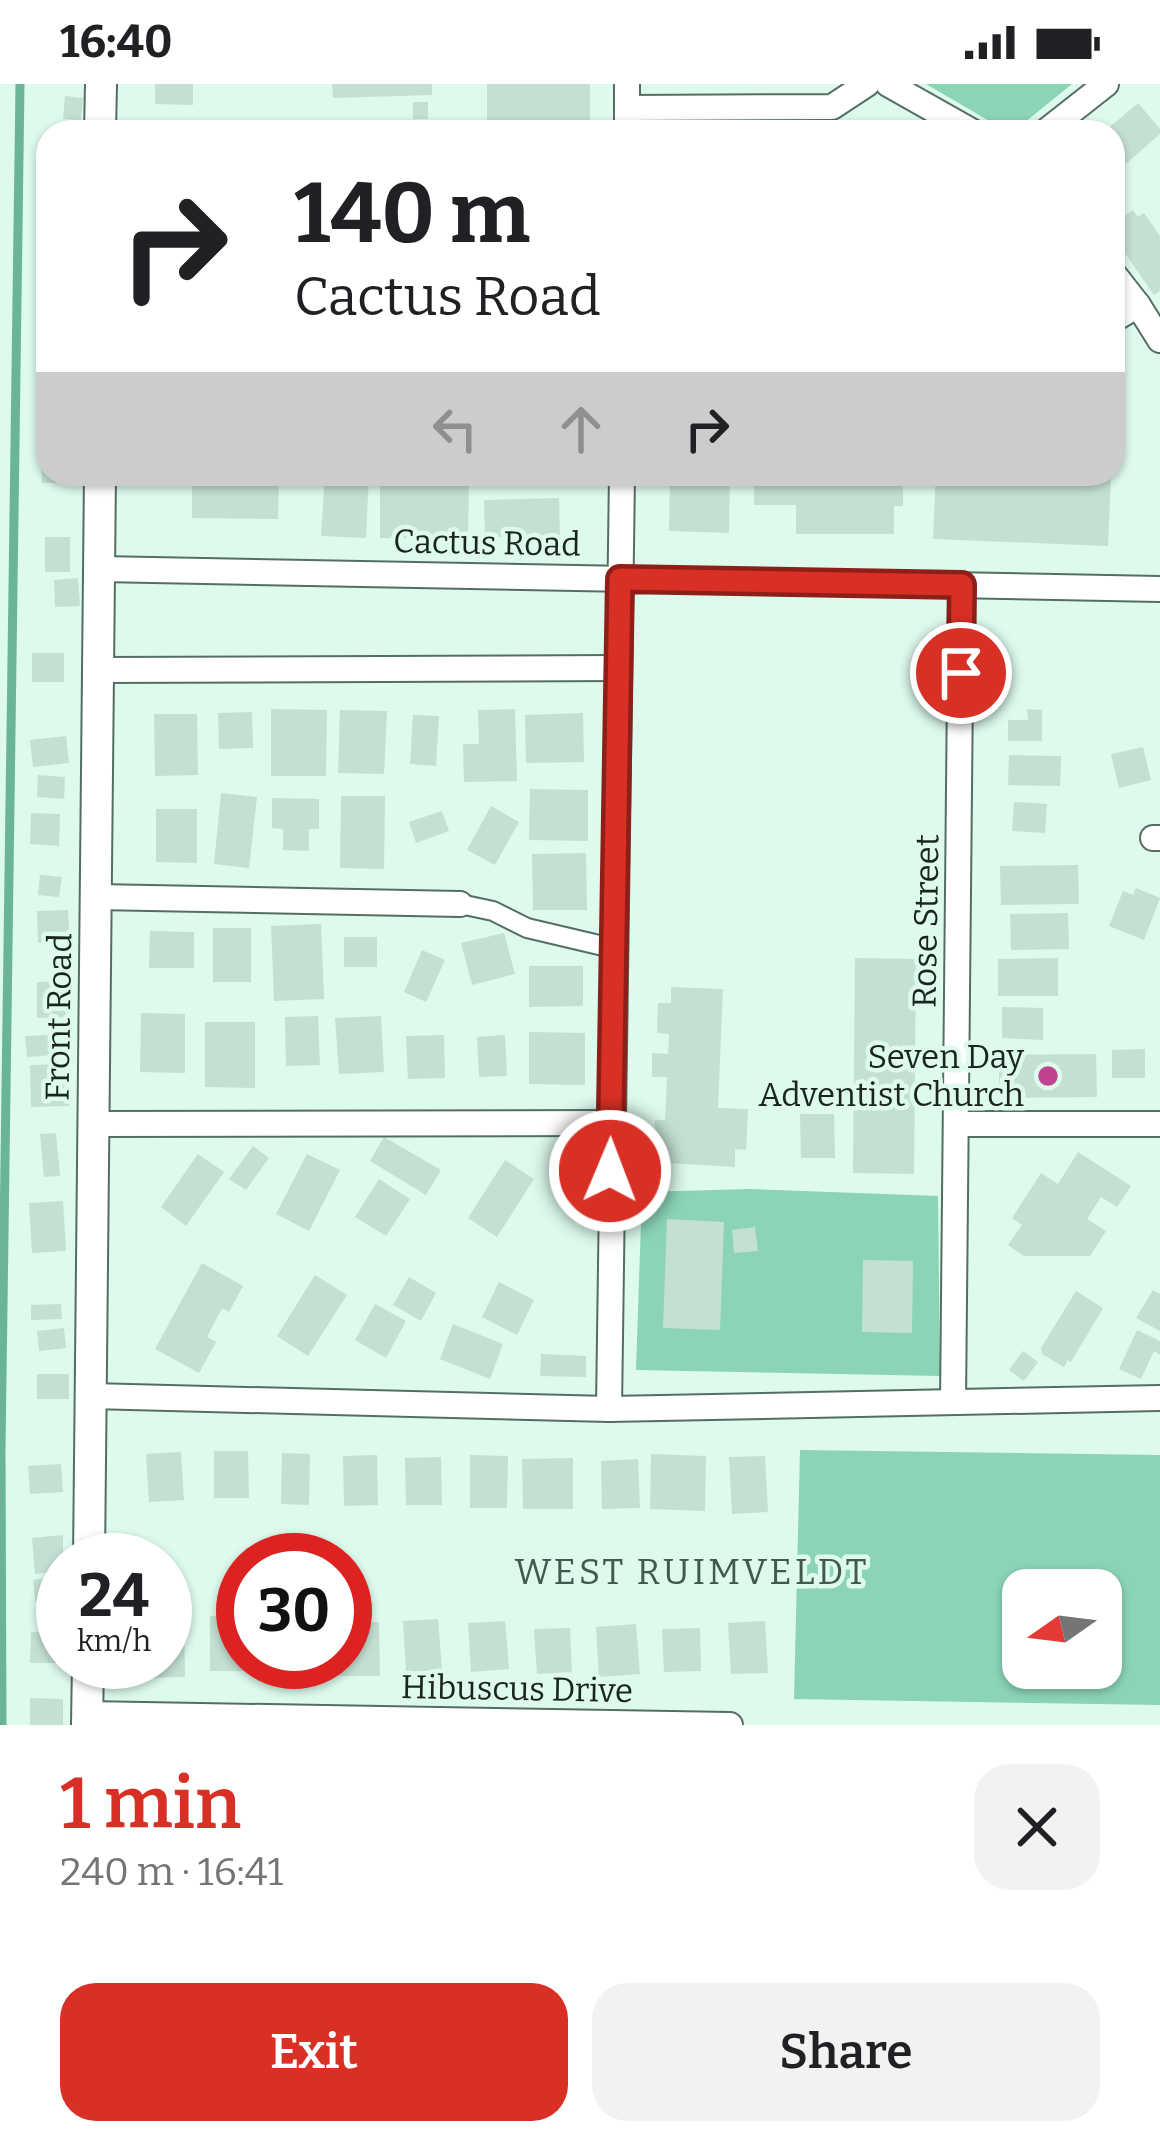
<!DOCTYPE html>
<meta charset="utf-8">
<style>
body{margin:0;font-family:Bitter,serif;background:#f2f2f2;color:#202124;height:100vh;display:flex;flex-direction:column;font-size:45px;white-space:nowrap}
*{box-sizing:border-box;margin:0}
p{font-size:39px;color:#757577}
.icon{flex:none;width:66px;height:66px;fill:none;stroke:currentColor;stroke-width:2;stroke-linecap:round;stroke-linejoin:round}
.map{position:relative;height:1641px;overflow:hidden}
.details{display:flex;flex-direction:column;background:#fff;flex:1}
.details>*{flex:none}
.hud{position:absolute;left:36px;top:36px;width:1089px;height:366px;border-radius:36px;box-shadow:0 3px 9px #0004;background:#fff;color:#202124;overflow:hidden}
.needle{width:78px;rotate:256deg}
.tools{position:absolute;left:1002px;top:1485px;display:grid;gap:24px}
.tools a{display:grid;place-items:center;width:120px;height:120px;border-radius:24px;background:#fff;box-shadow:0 3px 9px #0004;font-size:60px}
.speed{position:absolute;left:36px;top:1449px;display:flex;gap:24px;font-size:60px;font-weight:700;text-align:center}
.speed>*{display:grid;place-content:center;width:156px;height:156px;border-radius:50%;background:#fff;box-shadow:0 3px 9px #0004;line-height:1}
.speed small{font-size:30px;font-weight:400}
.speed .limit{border:18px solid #d22;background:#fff;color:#111}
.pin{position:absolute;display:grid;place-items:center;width:102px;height:102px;color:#fff;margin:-51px;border:6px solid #fff;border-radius:50%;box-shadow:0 3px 12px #0007}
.me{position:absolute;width:132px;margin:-66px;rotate:1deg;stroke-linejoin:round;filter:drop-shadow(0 0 9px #0008)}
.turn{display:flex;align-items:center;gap:42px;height:252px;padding:0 60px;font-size:54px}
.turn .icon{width:156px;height:156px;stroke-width:2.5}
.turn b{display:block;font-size:84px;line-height:102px}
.lanes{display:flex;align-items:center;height:114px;padding:0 60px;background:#0003;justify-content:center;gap:60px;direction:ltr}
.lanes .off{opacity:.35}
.round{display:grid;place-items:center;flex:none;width:126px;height:126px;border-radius:36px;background:#f2f2f2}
.overview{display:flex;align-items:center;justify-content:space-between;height:204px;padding:0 60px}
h1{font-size:72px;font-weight:600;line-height:90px;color:#d93025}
.cta{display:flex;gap:24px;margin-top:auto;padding:24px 60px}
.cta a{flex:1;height:138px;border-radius:36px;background:#d93025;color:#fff;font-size:48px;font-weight:600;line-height:138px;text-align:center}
.cta a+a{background:#f2f2f2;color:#202124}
.status{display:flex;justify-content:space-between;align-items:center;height:84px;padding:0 60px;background:#fff;direction:ltr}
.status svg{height:33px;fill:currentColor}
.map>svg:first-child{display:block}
.green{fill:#8bd4b5;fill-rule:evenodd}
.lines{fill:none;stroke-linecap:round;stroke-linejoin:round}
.stream{stroke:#6bb597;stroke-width:9}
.building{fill:#c4e0d3}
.pedestrian-casing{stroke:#556e63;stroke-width:22}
.minor-casing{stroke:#556e63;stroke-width:28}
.tertiary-casing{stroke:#556e63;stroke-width:34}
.pedestrian{stroke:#fff;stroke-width:18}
.minor{stroke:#fff;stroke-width:24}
.tertiary{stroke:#fff;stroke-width:30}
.route-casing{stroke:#8d1f18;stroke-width:30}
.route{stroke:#d93025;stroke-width:21}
.poi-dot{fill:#c04291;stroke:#ddfaed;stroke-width:4.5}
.labels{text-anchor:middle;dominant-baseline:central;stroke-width:9;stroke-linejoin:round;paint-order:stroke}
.street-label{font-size:33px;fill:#1a2520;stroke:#ddfaed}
.poi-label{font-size:33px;fill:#1a2520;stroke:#ddfaed;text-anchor:end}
.neighbourhood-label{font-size:36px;letter-spacing:3px;fill:#41594e;stroke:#ddfaed}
</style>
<div class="status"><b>16:40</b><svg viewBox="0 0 49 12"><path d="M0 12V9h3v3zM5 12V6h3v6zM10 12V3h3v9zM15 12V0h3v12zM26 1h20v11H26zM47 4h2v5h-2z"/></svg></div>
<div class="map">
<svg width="1160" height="1641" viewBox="0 0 1160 1641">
<rect width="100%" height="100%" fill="#ddfaed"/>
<g class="green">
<polygon points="926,0 1072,0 1013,48 1008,48"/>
<polygon points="750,1105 938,1112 940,1292 636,1286 642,1108"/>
<path d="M800 1366 1160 1371V1621L794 1615ZM1023 1506H1101V1584H1023Z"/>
</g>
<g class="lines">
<polyline class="stream" points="2,1641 1,1366 20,0"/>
</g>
<g class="building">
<polygon points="155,0 193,0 193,21 155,20"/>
<polygon points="332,0 432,0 432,11 333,14"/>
<polygon points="487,0 590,0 590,44 487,43"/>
<polygon points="65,12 83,14 81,36 63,35"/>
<rect x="413" y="18" width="15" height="17"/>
<polygon points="1138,19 1160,45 1160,50 1113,91 1113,48 1104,48"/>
<rect x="355" y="36" width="36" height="12"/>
<polygon points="1133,126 1138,133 1144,129 1160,152 1160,207 1154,211 1113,152 1113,140"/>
<polygon points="48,215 48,244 38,244 38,216"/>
<polygon points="41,370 48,370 48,390 81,390 81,399 42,399"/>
<polygon points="192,390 279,390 278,435 192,434"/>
<polygon points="325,390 369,390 366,454 321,452"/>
<polygon points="380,390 469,390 468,455 380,454"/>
<polygon points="670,390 730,390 729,449 669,447"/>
<polygon points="754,390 903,390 903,422 894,422 894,450 796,450 796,421 754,421"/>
<polygon points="936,390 1111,390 1108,462 933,455"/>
<polygon points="559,414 560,452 485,453 484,416"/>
<rect x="45" y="453" width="25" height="35"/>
<polygon points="78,494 80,522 55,523 54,496"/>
<rect x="32" y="569" width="32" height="29"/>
<polygon points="271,625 327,626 326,692 271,692"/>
<polygon points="515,625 517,697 464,698 463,660 479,660 478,626"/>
<polygon points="1027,625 1042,626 1042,657 1008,657 1008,636 1028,636"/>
<polygon points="340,626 387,627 384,690 338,689"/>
<polygon points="252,628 253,664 219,665 218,629"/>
<polygon points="583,629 584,678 526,679 525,631"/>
<polygon points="154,630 197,630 198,691 155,692"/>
<polygon points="413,631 439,632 436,682 410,680"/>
<polygon points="66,652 69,679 33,683 30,656"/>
<polygon points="1143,663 1151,696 1119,704 1111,670"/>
<polygon points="1009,671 1061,672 1060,702 1008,701"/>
<polygon points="38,691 65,693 64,715 37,713"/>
<polygon points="530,705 588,706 588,757 529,756"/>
<polygon points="221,709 257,713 249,784 214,780"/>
<polygon points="341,712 385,712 384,785 340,784"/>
<polygon points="272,714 319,715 319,745 309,745 309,767 283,766 283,745 272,744"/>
<polygon points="1014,718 1047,720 1045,749 1012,747"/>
<polygon points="491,722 519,738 495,781 467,766"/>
<polygon points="156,725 197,725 197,779 156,778"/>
<polygon points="442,727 449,747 416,759 409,738"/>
<polygon points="31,729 60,730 59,762 30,760"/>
<polygon points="586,769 587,826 533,826 532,770"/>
<polygon points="1078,781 1079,820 1001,821 1000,782"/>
<polygon points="40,791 62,793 59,813 38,811"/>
<polygon points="1136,804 1160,814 1144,856 1109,842 1123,807 1133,811"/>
<polygon points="68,826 70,857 38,859 37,827"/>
<polygon points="1068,829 1069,865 1011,866 1010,830"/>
<polygon points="321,840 324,915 274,917 271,842"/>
<rect x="213" y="844" width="38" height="54"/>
<polygon points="150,847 194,848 194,884 149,884"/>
<polygon points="504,849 515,890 472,901 461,859"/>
<rect x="344" y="853" width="33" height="30"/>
<polygon points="422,866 445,876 426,918 404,908"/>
<polygon points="855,874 916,875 914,1090 853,1089"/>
<polygon points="1058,874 1058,912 998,912 998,875"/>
<polygon points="529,882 583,882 583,922 529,923"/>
<polygon points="66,897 66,933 37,934 37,898"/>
<polygon points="671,903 723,905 718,1024 748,1025 746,1066 735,1065 735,1083 666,1079 667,1063 654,1062 655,1036 665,1036 667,993 652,993 652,969 668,970 669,950 657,949 658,919 671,919"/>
<polygon points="1002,923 1043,924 1043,956 1002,954"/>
<polygon points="141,929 185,930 185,989 140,988"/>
<polygon points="318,932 320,981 286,982 285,933"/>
<polygon points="381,932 384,988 339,990 335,934"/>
<polygon points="205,938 255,938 255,1004 205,1003"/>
<polygon points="529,948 585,949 585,1001 529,1000"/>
<polygon points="67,950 68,970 27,973 25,952"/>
<polygon points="444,951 445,994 408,995 406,952"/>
<polygon points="505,951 507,992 479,993 477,953"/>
<polygon points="1145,965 1145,994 1112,994 1112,966"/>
<polygon points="1096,970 1097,1013 999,1014 999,971"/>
<polygon points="68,980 69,1022 31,1023 30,981"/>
<polygon points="800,1030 834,1030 835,1074 801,1074"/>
<polygon points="56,1049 60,1092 44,1093 40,1050"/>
<polygon points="384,1053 441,1086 426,1111 370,1077"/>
<polygon points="253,1062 269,1074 246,1106 229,1095"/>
<polygon points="1078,1068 1131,1102 1117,1123 1101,1113 1087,1135 1106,1147 1090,1172 1024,1172 1008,1161 1022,1141 1012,1134 1041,1089 1058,1100"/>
<polygon points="198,1070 224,1088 186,1142 161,1123"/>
<polygon points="307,1070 340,1086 309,1147 276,1130"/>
<polygon points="505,1076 534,1095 497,1153 468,1134"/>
<polygon points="379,1095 410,1115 386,1152 355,1133"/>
<polygon points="63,1117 66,1167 32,1169 29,1119"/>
<polygon points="667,1135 724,1138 720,1246 663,1244"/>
<polygon points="755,1143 758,1167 734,1169 732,1146"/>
<polygon points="863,1176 913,1177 912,1249 862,1248"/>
<polygon points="202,1179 243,1202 229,1228 222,1224 207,1253 216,1258 199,1289 155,1265"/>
<polygon points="315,1191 347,1211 308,1272 277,1252"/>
<polygon points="409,1193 436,1209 421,1237 393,1221"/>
<polygon points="499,1198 534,1216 517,1251 482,1233"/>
<polygon points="1153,1206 1160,1210 1160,1247 1136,1234"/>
<polygon points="1076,1207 1103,1224 1071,1278 1068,1276 1064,1283 1042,1270 1041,1264"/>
<polygon points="61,1220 62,1235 31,1236 31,1221"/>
<polygon points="375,1220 406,1237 386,1274 355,1256"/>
<polygon points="453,1240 503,1260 490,1295 440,1275"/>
<polygon points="64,1244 66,1264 39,1267 37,1247"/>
<polygon points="1137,1246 1160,1257 1160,1271 1154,1267 1141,1295 1119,1285"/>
<polygon points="1023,1267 1038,1278 1024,1297 1009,1286"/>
<polygon points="541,1270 586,1272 586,1293 540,1292"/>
<rect x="37" y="1290" width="32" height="25"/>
<polygon points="214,1367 248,1367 249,1414 214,1414"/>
<polygon points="181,1368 184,1416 149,1418 146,1370"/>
<polygon points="282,1369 310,1370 309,1421 281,1420"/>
<polygon points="651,1370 706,1372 705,1427 650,1425"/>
<polygon points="377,1371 378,1421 344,1422 343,1372"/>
<polygon points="470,1371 508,1372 507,1424 470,1424"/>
<polygon points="765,1372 768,1428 732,1430 729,1373"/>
<polygon points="441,1373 442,1421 406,1421 405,1374"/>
<polygon points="573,1374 573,1425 523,1425 522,1375"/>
<polygon points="638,1375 640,1424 602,1425 601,1377"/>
<polygon points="61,1380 63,1408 30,1410 28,1382"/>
<polygon points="63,1451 63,1487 35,1490 32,1454"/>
<polygon points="59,1493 61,1514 35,1517 33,1496"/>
<polygon points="165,1531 184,1531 185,1593 144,1594 144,1578 165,1578"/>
<polygon points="210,1532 243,1532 243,1578 247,1578 247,1587 210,1587"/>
<polygon points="438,1535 442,1586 406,1588 403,1537"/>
<polygon points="505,1537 509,1585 471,1588 468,1539"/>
<polygon points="765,1537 768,1589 731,1590 728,1539"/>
<polygon points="379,1538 380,1592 339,1592 339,1578 345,1578 345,1539"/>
<polygon points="636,1540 640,1590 599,1593 596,1543"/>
<polygon points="570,1544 572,1588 537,1590 534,1545"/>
<polygon points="700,1544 701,1587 664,1588 662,1545"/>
<polygon points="31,1548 63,1549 62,1579 30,1579"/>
<polygon points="274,1578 315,1578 315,1585 274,1584"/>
<polygon points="30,1614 63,1615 63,1641 30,1641"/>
</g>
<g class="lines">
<g class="pedestrian-casing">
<polyline id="pedestrian" points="460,820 493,827 527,844 616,865"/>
</g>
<g class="minor-casing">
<g id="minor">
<polyline points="888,0 973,48"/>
<polyline points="627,24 832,23 867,0"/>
<polyline points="627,48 627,0"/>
<polyline points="1045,48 1106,0"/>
<polyline points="1113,189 1138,221 1160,256"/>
<polyline points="1113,236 1138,221"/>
<polyline points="100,485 1160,505"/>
<polyline points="99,586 619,584"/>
<polyline points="1153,754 1160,754"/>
<polyline points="96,813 460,820"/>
<polyline points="94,1040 611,1039"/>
<polyline points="956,1040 1160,1040"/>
<polyline points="91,1312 609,1325 1160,1314"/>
<polyline points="953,1318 961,501"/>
<polyline points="609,1325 622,390"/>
<polyline points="87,1630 730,1641"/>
</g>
</g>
<g class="tertiary-casing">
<g id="tertiary">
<polyline points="100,48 101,0"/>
<polyline points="89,1476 100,390"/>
<polyline points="87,1641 88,1578"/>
</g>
</g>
<use href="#pedestrian" class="pedestrian"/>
<use href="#minor" class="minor"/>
<use href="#tertiary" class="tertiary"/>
</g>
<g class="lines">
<g class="route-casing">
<polyline id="route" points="610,1087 620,495 962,501 961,589"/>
</g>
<use href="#route" class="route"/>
</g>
<circle class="poi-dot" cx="1048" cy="992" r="12"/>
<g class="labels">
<g class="street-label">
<text transform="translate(487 459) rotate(1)">Cactus Road</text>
<text transform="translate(926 837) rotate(-89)">Rose Street</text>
<text transform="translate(59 933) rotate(-89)">Front Road</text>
<text transform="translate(517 1605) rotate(1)">Hibuscus Drive</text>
</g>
<g class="poi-label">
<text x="1024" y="973">Seven Day<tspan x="1024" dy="38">Adventist Church</tspan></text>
</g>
<g class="neighbourhood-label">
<text x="692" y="1488">WEST RUIMVELDT</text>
</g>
</g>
</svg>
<div class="tools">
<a><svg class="needle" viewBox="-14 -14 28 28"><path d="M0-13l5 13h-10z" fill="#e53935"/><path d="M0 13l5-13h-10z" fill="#757577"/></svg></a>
</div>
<div class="speed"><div>24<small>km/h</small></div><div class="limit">30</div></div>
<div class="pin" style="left:961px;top:589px;background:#d93025"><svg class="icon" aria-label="arrive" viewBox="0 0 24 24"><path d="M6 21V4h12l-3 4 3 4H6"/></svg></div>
<svg class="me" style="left:610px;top:1087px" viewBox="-20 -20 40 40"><circle r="17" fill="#d93025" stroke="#fff" stroke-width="3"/><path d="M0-11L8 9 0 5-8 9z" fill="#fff"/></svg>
<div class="hud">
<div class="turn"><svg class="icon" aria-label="right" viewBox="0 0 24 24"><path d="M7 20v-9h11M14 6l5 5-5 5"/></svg><div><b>140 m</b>Cactus Road</div></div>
<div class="lanes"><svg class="icon off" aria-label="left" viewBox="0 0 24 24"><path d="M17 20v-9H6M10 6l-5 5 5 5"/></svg><svg class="icon off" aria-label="ahead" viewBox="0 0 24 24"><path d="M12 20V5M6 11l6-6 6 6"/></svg><svg class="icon" aria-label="right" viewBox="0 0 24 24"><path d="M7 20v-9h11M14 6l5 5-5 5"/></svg></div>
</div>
</div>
<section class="details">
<div class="overview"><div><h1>1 min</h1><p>240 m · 16:41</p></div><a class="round"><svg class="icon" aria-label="close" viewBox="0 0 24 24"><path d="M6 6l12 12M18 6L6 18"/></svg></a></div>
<div class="cta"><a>Exit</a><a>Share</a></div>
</section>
